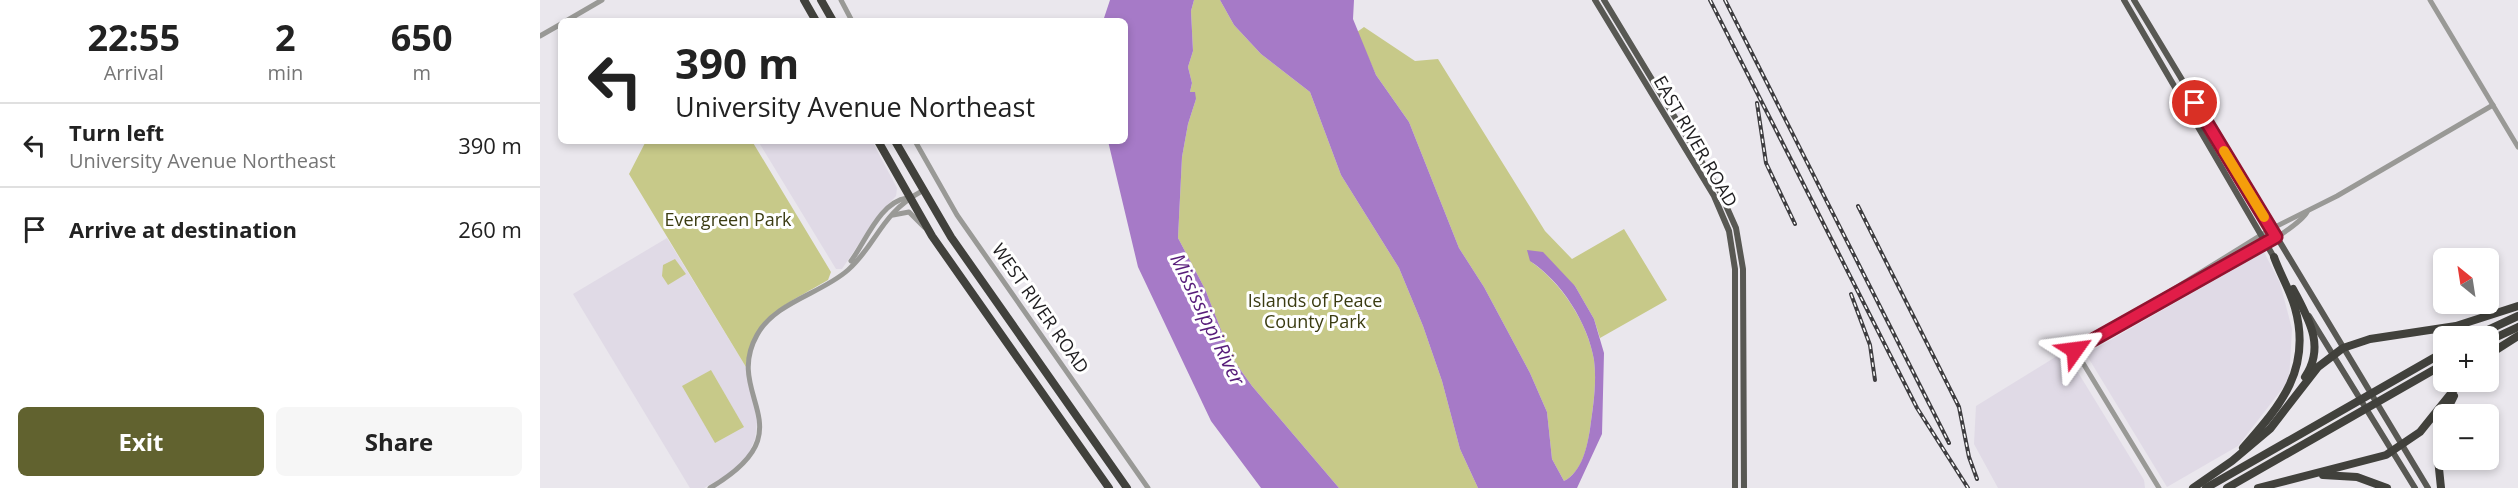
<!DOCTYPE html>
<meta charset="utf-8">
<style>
body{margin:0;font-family:"Open Sans",sans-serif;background:#f6f6f6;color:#222;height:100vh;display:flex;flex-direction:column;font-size:22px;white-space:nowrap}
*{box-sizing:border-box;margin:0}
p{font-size:20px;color:#767676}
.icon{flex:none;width:33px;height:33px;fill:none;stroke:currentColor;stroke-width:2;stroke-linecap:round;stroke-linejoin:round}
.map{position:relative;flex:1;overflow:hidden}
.sheet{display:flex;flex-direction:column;background:#fff;width:540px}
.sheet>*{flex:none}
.guide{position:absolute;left:18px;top:18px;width:570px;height:126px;border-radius:9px;box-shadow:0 3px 9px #0003;background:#fff;color:#222;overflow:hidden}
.needle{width:39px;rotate:330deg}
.tools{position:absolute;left:1893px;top:248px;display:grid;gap:12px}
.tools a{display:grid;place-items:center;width:66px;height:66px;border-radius:9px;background:#fff;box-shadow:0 3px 9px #0003;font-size:30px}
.pin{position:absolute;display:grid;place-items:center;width:51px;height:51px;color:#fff;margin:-26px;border:3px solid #fff;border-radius:50%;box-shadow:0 2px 6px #0007}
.me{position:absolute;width:66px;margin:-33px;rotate:59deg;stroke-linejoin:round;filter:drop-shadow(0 0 4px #0008)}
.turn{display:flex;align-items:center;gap:21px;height:126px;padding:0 18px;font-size:27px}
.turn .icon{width:78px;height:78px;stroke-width:2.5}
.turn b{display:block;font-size:42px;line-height:51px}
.eta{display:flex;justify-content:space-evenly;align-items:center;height:102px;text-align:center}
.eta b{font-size:36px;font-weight:700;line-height:42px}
.button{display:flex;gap:12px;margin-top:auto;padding:12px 18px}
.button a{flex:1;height:69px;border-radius:9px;background:#61622f;color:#fff;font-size:24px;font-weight:700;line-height:69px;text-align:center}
.button a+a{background:#f6f6f6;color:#222}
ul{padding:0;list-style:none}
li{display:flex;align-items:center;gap:18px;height:84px;padding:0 18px;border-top:2px solid #e0e0e0}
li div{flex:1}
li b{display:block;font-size:22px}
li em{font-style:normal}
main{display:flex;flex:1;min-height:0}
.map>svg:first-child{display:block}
.built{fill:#e0dae6}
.green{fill:#c7c989}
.water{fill:#a67ac7}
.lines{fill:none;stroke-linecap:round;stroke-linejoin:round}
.minor{stroke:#999996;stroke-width:5}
.major{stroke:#585853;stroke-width:6}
.highway{stroke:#41413c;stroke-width:8}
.rail-casing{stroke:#3e3d40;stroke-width:4}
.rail{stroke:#fff;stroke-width:1.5;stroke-dasharray:4.5;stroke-linecap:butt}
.route-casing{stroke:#92132f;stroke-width:15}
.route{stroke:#e11d48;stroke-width:10}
.slow{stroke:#f59e0b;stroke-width:10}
.labels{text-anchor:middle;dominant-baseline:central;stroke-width:6;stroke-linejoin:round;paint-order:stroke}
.street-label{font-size:18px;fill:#1e1d1f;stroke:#fff}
.park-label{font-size:18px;fill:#3b3c12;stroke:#fff}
.water-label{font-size:20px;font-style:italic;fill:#571c7a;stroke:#fff}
</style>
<main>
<section class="sheet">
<div class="eta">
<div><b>22:55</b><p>Arrival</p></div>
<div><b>2</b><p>min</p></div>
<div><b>650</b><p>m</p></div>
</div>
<ul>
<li><svg class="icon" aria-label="left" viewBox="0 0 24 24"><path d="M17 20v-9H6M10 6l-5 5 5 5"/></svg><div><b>Turn left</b><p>University Avenue Northeast</p></div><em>390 m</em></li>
<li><svg class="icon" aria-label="arrive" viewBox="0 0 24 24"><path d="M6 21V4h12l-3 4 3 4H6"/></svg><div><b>Arrive at destination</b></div><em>260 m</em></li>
</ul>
<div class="button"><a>Exit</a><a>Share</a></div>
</section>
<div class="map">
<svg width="1978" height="488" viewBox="0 0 1978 488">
<rect width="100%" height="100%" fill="#eae7ed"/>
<g class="built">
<polygon points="218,141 332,141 357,188 356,196 338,215 302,269 296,269"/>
<polygon points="127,238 206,367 214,405 217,423 215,439 208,455 190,473 164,488 150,488 33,294"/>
<polygon points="1724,252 1740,283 1752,329 1749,380 1698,446 1627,487 1546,354"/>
<polygon points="1522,353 1531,361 1604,480 1605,488 1458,488 1434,444 1436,406"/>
</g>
<g class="green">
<polygon points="654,0 680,0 694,25 721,54 770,92 801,175 859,268 883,326 902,381 920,449 938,488 799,488 712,386 692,358 665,289 638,238 642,157 648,124 656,99 650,92 652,83 648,67 653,51 651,11"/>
<path d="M824 27 875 61 898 59 1005 231 1032 259 1084 229 1127 300 1060 338 1054 319 1035 286 990 261C1021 282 1048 323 1054 360 1057 383 1053 407 1050 429 1047 448 1042 472 1024 481L1012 459 1007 412 990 373 944 287 919 248 869 122 836 75 817 32Z"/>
<path d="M106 141H212L291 272 288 280C248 304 211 315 206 367L89 174Z"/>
<polygon points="135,259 146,274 128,285 122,276 123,265"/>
<polygon points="171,370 204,427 175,443 142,386"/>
</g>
<g class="water">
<polygon points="570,0 654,0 651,11 653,51 648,67 652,83 650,92 655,92 656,99 648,124 642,157 638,238 665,289 692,358 712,386 799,488 721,488 671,421 598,267 568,141 585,141 585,21 563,21"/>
<path d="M680 0H814L813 19 836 75 869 122 919 248 944 287 990 373 1007 412 1012 459 1024 481C1042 472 1047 447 1050 429 1053 407 1057 383 1054 360 1048 323 1021 281 990 261L987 250 1003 252 1035 286 1054 319 1064 353 1062 434 1037 488H938L920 449 902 381 883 326 859 268 801 175 770 92 721 54 694 25Z"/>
</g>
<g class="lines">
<g class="minor">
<polyline points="301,0 312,21"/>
<polyline points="1890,0 1978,147"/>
<polyline points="26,21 62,0"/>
<polyline points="0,36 21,24"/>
<polyline points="375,141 417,215 608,488"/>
<polyline points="353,215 369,212 384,227"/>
<path d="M311 261C326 241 340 202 367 198"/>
<path d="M1611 305H1619C1646 289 1756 233 1767 212"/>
<path d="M170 488C270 429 182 397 217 335 235 302 281 294 308 270 338 243 340 214 382 191"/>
<polyline points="1619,488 1535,350 1731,229 1797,196 1953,105"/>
</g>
<g class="major">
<polyline points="1055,0 1174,196 1189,231 1195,269 1195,488"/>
<polyline points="1064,0 1180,192 1196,228 1203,269 1204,488"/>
<polyline points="1584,0 1735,259"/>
<polyline points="1594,0 1888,488"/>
<polyline points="1769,316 1875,488"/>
</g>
<g class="highway">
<polyline points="264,0 276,21"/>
<polyline points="281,0 293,21"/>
<polyline points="338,141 392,236 569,488"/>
<polyline points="355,141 411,237 587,488"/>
<path d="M1753 289C1768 318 1786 346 1765 377"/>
<polyline points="1935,336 1978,316"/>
<polyline points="1948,341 1978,327"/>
<polyline points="1948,355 1978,336"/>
<polyline points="1905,414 1914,396"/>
<path d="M1703 448C1741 405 1772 369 1755 308 1750 290 1740 274 1734 257"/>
<polyline points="1783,475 1817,477 1847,488"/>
<polyline points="1653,488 1692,461 1730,429 1778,367 1803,348 1830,339 1916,326 1978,306"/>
<polyline points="1666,488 1904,352"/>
<polyline points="1687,488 1904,364"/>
<polyline points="1718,488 1846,455 1880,432 1921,381"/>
<polyline points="1901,488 1897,449 1904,419"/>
</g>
<g class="rail-casing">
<g id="rail">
<polyline points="1170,0 1377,408 1428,488"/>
<polyline points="1185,0 1409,443"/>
<polyline points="1217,103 1226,163 1255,224"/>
<polyline points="1318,206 1419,407 1429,457 1437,479"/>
<polyline points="1311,294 1330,345 1335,380"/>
</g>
</g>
<use href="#rail" class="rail"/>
</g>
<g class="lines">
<g class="route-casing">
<polyline id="route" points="1535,350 1736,237 1655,103"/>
</g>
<use href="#route" class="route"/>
<polyline class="slow" points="1684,151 1724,217"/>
</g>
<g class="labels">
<g class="street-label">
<text transform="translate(1156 141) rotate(60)">EAST RIVER ROAD</text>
<text transform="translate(501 308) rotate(55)">WEST RIVER ROAD</text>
</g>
<g class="park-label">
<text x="188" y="219">Evergreen Park</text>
<text x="775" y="300">Islands of Peace<tspan x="775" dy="21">County Park</tspan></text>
</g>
<g class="water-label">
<text transform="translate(668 319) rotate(64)">Mississippi River</text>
</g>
</g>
</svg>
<div class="tools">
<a><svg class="needle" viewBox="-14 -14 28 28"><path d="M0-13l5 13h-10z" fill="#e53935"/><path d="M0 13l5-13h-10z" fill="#767676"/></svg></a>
<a>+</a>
<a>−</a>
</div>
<div class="pin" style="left:1655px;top:103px;background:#d93025"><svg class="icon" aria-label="arrive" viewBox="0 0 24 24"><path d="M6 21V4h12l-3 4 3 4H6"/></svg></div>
<svg class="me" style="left:1535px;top:350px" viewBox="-20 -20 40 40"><path d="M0-17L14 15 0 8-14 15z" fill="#e11d48" stroke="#fff" stroke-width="4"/></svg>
<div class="guide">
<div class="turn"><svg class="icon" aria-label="left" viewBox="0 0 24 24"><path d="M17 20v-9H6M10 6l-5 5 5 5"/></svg><div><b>390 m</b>University Avenue Northeast</div></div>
</div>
</div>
</main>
